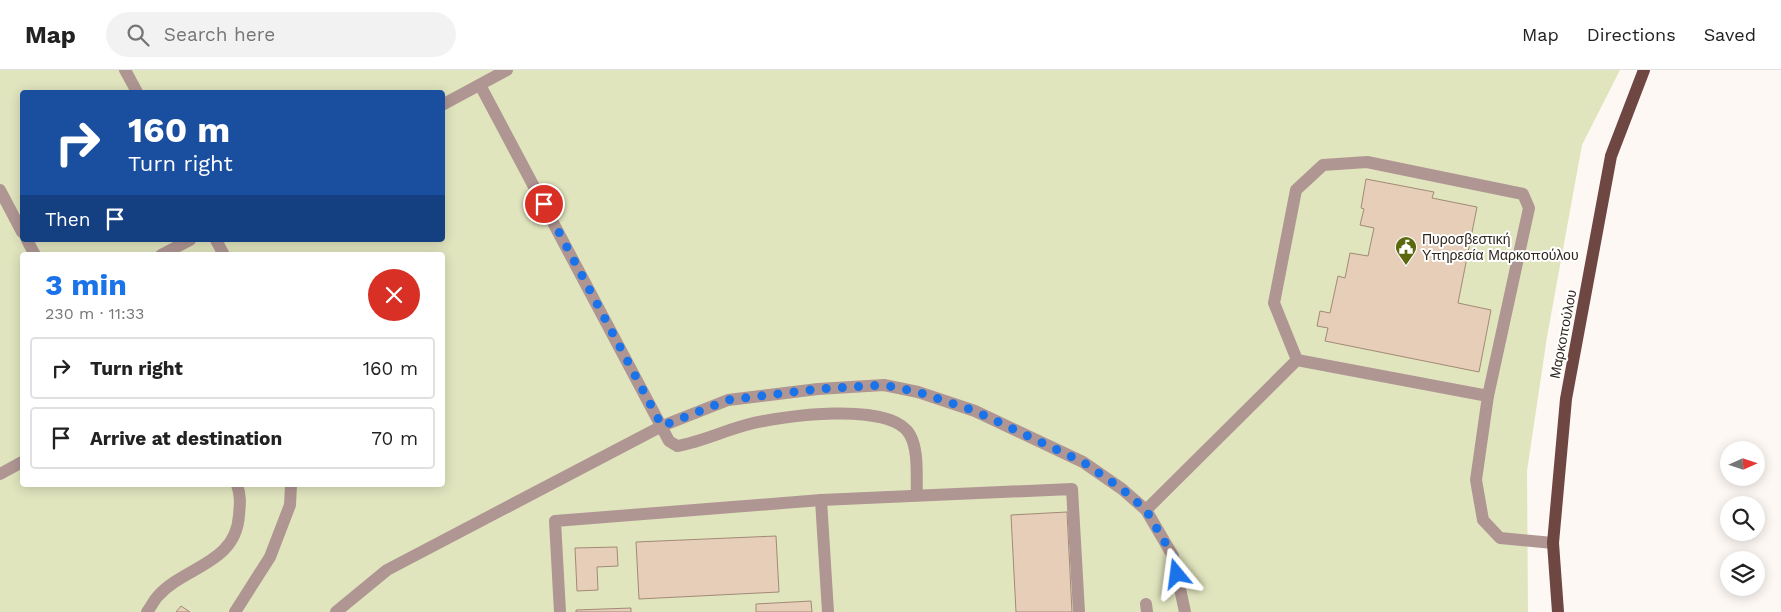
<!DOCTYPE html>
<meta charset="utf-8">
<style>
body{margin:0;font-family:"Work Sans",sans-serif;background:#f2f2f2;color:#222;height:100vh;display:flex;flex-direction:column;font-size:19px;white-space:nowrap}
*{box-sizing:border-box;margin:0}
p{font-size:16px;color:#767676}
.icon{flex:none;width:28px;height:28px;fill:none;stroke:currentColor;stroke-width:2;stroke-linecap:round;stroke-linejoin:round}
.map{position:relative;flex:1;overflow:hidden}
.drawer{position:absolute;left:20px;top:182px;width:425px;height:235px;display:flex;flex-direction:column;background:#fff;border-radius:5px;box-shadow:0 2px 12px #0003}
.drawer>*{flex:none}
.guide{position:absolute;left:20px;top:20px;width:425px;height:152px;border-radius:5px;box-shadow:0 2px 12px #0003;background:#1a4fa0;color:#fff;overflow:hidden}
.needle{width:32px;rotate:87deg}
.buttons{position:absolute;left:1720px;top:371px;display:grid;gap:10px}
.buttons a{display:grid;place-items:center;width:45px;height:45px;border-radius:50%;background:#fff;box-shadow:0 2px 12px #0003;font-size:25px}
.pin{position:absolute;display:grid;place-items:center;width:42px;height:42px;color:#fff;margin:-21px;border:2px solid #fff;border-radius:50%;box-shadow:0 1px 5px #0007}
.me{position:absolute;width:55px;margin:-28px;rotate:344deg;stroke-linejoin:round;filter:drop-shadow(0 0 4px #0008)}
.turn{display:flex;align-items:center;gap:18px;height:105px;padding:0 25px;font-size:22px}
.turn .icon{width:65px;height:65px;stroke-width:2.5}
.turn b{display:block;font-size:35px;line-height:42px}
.then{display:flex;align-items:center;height:48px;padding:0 25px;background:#0003;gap:10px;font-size:19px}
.round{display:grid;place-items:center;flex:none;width:52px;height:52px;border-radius:26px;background:#f2f2f2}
.head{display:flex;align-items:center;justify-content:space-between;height:85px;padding:0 25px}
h1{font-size:30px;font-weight:700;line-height:38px;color:#1a73e8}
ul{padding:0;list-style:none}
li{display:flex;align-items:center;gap:15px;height:62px;margin:0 10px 8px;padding:0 15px;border:2px solid #e0e0e0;border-radius:5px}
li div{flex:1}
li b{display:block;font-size:19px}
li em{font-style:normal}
header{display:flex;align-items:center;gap:30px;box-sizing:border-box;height:70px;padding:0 25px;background:#fff;border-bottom:1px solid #e0e0e0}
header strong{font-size:24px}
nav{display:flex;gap:28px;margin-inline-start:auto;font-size:18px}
.search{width:350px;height:45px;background:#f2f2f2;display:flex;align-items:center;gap:12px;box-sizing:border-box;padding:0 18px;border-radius:28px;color:#767676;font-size:19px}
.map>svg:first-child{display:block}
.green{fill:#e1e5be;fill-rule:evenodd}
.building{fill:#e6ceb8;stroke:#a18a76}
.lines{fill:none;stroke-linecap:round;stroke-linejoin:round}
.minor{stroke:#af9693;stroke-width:12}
.major{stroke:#6e4642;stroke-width:12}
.route{stroke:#1a73e8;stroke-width:9;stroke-dasharray:0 16.2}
.labels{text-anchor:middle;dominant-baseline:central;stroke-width:4;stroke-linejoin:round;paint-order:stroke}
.poi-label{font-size:14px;fill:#30271e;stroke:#fff;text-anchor:start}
.street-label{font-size:14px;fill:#30271e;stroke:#fff}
</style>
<header>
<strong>Map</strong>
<div class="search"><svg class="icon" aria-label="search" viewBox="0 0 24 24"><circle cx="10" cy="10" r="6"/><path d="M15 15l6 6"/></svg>Search here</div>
<nav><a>Map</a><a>Directions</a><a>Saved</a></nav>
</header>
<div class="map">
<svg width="1781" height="542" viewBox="0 0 1781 542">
<rect width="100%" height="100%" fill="#fdf8f4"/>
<path class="green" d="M0 0H1620L1582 75 1547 267 1527 401 1528 542H0ZM22 22H442V170H22ZM22 185H442V415H22Z"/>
<g class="building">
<polygon points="1366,109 1434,122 1432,128 1477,137 1458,233 1491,240 1479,302 1325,271 1328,258 1317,256 1320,241 1330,243 1338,206 1345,208 1350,183 1368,186 1374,158 1360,155 1364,139 1361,138"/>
<polygon points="1067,442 1072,542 1016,542 1011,445"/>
<polygon points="776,466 779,522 639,529 636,472"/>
<polygon points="617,477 618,496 597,497 598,520 577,521 575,478"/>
<polygon points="811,531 812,542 756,542 756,534"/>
<polygon points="181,536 190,542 176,542"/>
<polygon points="631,538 631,542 576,542 576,540"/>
</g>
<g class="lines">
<g class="minor">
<polyline points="125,0 137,22"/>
<path d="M480 15 669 371 677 376C701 372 723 361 746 355 779 346 892 330 910 365 919 381 916 406 917 425"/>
<polyline points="442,35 507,0"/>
<polyline points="0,120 22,162"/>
<polyline points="27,170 35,185"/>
<polyline points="216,170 224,185"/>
<polyline points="161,185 190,170"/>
<polyline points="1488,326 1476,410 1483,450 1500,468 1553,473"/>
<polyline points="0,404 22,392"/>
<polyline points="821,430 1072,419 1079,542"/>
<polyline points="1146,440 1297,290 1274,233 1296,120 1323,95 1367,92 1523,124 1529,138 1488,326 1297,290"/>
<polyline points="1146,534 1147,542"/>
<path d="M147 542C151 537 154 530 158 526 185 496 236 494 239 445 240 434 241 426 237 415"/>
<polyline points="235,542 270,487 290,435 291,415"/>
<polyline points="336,542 387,500 662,356 728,330 818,319 884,315 918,322 975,341 1083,392 1122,419 1146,440 1173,486 1185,542"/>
<polyline points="560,542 555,451 821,430 828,542"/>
</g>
<polyline class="major" points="1558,542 1553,473 1566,329 1611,86 1644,0"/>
</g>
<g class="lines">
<polyline class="route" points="544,134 662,356 728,330 818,319 884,315 918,322 975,341 1083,392 1122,419 1146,440 1173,486 1177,504"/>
</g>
<defs>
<g id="civic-pin" transform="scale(1.125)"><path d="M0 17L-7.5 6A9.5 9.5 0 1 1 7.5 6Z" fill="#5b680e" stroke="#fff"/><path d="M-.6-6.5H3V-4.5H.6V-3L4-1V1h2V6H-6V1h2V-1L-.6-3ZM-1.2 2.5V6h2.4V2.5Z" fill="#fff"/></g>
</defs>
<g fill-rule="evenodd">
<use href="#civic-pin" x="1406" y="177"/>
</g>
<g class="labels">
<g class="poi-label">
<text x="1422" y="169">Πυροσβεστική<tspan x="1422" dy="16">Υπηρεσία Μαρκοπούλου</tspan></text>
</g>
<g class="street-label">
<text transform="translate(1563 264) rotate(-79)">Μαρκοπούλου</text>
</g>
</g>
</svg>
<div class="buttons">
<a><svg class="needle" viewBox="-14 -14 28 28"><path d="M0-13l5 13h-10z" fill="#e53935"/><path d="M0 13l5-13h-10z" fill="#767676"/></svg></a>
<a><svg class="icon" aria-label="search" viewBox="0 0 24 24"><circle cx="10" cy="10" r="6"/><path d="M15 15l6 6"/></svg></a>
<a><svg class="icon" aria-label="layers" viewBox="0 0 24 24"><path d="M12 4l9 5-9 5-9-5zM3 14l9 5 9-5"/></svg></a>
</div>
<div class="pin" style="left:544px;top:134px;background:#d93025"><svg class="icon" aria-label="arrive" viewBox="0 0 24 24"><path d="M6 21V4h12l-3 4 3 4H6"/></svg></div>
<svg class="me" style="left:1177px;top:504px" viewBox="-20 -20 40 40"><path d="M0-17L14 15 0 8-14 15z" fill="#1a73e8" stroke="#fff" stroke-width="4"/></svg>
<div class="guide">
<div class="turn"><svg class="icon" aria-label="right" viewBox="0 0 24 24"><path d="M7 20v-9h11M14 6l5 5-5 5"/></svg><div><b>160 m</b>Turn right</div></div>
<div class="then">Then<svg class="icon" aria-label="arrive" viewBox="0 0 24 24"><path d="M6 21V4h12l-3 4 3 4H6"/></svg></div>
</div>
<section class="drawer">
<div class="head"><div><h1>3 min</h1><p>230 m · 11:33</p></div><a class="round" style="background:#d93025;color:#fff"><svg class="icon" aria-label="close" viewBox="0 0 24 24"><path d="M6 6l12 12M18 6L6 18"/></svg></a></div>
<ul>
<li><svg class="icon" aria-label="right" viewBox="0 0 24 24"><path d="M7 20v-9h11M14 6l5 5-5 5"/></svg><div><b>Turn right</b></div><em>160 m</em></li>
<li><svg class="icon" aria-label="arrive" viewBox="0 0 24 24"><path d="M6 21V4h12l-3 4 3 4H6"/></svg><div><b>Arrive at destination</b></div><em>70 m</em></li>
</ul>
</section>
</div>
